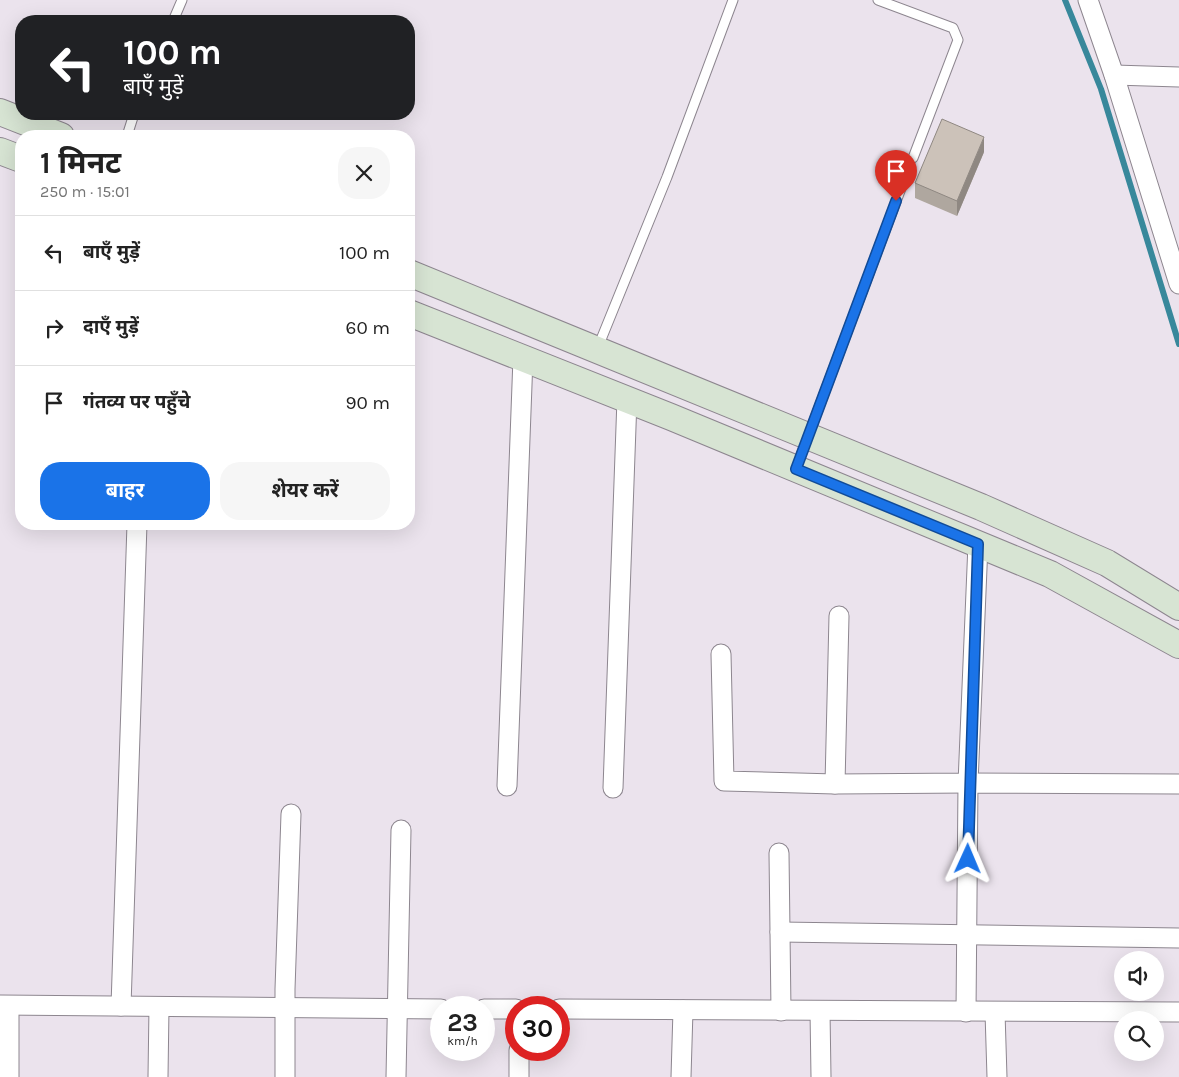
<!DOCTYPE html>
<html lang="hi">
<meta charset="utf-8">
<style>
body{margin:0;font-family:Karla,"Noto Sans Devanagari",sans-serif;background:#f6f6f6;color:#222;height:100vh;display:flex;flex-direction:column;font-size:19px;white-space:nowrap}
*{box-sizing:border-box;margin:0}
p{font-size:16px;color:#767676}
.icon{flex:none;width:28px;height:28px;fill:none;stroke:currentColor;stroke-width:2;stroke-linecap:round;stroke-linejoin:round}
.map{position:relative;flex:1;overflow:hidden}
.panel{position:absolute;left:15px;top:130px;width:400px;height:400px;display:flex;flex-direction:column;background:#fff;border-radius:20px;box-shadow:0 5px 20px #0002}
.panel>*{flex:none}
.guide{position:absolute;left:15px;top:15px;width:400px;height:105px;border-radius:20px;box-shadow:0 5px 20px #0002;background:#202124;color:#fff;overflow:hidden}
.buttons{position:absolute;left:1114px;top:951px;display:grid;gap:10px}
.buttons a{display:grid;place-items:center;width:50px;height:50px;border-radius:50%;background:#fff;box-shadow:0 5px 20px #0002;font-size:25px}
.speed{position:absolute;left:430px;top:996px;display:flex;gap:10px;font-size:25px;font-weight:700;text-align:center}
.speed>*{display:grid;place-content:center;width:65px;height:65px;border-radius:50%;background:#fff;box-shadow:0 5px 20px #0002;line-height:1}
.speed small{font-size:12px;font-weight:400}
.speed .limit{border:8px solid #d22;background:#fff;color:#111}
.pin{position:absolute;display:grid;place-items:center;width:42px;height:42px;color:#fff;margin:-51px -21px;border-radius:50% 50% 50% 0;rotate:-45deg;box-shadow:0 0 5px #0007}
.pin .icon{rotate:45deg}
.me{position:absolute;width:55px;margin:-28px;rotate:1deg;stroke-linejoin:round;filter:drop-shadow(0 0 4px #0008)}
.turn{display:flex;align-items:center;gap:18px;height:105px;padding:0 25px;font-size:22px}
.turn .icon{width:65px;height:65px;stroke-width:2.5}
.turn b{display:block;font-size:35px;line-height:42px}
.round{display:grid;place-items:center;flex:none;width:52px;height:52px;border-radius:20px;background:#f6f6f6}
.head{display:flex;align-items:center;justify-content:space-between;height:85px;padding:0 25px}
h1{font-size:30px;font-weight:700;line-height:38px}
.button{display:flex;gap:10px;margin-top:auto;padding:10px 25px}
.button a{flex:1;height:58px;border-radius:20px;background:#1a73e8;color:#fff;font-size:20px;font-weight:700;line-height:58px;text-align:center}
.button a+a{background:#f6f6f6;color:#222}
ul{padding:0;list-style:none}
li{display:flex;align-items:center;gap:15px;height:75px;padding:0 25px;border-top:1px solid #e0e0e0}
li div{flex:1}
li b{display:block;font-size:19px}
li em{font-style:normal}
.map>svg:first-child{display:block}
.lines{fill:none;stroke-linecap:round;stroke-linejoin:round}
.stream{stroke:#38889b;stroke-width:6}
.service-casing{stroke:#8d868f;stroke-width:11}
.minor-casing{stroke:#8d868f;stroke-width:21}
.secondary-casing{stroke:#8d868f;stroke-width:28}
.service{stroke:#fff;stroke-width:9}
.minor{stroke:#fff;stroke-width:19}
.secondary{stroke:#d7e4d3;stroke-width:26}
.wall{fill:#afa79f}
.shaded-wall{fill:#8f8882}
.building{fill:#ccc2b9;stroke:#8f8882}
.route-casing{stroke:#114b97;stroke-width:12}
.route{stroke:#1a73e8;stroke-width:9}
</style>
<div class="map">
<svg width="1179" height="1077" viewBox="0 0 1179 1077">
<rect width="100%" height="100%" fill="#ebe3ed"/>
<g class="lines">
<polyline class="stream" points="1065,0 1101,89 1179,344"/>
<g class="service-casing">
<g id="service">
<polyline points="878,0 953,28 958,40 913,158"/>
<polyline points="173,21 182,0"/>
<polyline points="127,136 134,114"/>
<polyline points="598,347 667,177 733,0"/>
<polyline points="797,466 903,183"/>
</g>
</g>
<g class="minor-casing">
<g id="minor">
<polyline points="1088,0 1114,75 1179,284"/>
<polyline points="1114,75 1179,77"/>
<polyline points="721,654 724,781 835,784 968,783 978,544"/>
<polyline points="835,784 839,616"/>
<polyline points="507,786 523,358"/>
<polyline points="613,788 627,399"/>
<polyline points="779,853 781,1011"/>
<polyline points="780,932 1179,938"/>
<polyline points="0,1005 441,1009"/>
<polyline points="9,1006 9,1077"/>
<polyline points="121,1006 137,524"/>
<polyline points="484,1009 516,1009"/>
<polyline points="559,1009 1179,1012"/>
<polyline points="820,1011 821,1077"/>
<polyline points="966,1012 968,783 1179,784"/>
<polyline points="995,1012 997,1077"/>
<polyline points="519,1050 519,1077"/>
<polyline points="158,1077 159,1007"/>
<polyline points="285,1077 285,989 291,814"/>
<polyline points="396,1077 401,830"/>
<polyline points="681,1077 683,1010"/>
</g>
</g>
<g class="secondary-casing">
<g id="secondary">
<polyline points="0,112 61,136"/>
<polyline points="0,151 21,159"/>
<polyline points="409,273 981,507 1107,563 1179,607"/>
<polyline points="409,313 671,417 1050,574 1179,645"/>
</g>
</g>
<use href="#service" class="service"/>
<use href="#minor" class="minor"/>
<use href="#secondary" class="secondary"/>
</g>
<polygon class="wall" points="984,152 957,216 915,198 915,183"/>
<polygon class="shaded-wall" points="984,137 984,152 957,216 957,201"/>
<polygon class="building" points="942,119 984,137 957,201 915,183"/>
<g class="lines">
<g class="route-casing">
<polyline id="route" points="896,201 796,469 978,544 968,859"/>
</g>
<use href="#route" class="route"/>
</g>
</svg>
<div class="buttons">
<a><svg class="icon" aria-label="sound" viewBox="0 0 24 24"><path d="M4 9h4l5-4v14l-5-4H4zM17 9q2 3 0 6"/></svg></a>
<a><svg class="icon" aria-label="search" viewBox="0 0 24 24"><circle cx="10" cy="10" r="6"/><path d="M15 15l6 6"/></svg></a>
</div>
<div class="speed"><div>23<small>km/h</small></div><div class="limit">30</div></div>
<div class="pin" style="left:896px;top:201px;background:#d93025"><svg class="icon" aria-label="arrive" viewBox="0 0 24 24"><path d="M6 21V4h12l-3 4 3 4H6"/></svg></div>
<svg class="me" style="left:968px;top:859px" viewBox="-20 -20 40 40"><path d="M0-17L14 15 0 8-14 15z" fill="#1a73e8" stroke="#fff" stroke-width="4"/></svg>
<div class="guide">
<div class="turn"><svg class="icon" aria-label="left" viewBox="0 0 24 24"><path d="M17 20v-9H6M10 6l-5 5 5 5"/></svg><div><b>100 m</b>बाएँ मुड़ें</div></div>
</div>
<section class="panel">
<div class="head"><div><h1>1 मिनट</h1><p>250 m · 15:01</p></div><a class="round"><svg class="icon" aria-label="close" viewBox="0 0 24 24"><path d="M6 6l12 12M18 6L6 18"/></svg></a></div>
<ul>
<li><svg class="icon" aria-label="left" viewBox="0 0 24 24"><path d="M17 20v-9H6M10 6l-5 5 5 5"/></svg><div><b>बाएँ मुड़ें</b></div><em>100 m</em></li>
<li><svg class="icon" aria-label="right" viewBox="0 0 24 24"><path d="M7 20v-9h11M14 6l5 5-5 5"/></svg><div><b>दाएँ मुड़ें</b></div><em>60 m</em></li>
<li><svg class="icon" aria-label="arrive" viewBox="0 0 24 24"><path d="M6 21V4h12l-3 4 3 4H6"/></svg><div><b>गंतव्य पर पहुँचे</b></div><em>90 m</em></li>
</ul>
<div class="button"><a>बाहर</a><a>शेयर करें</a></div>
</section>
</div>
